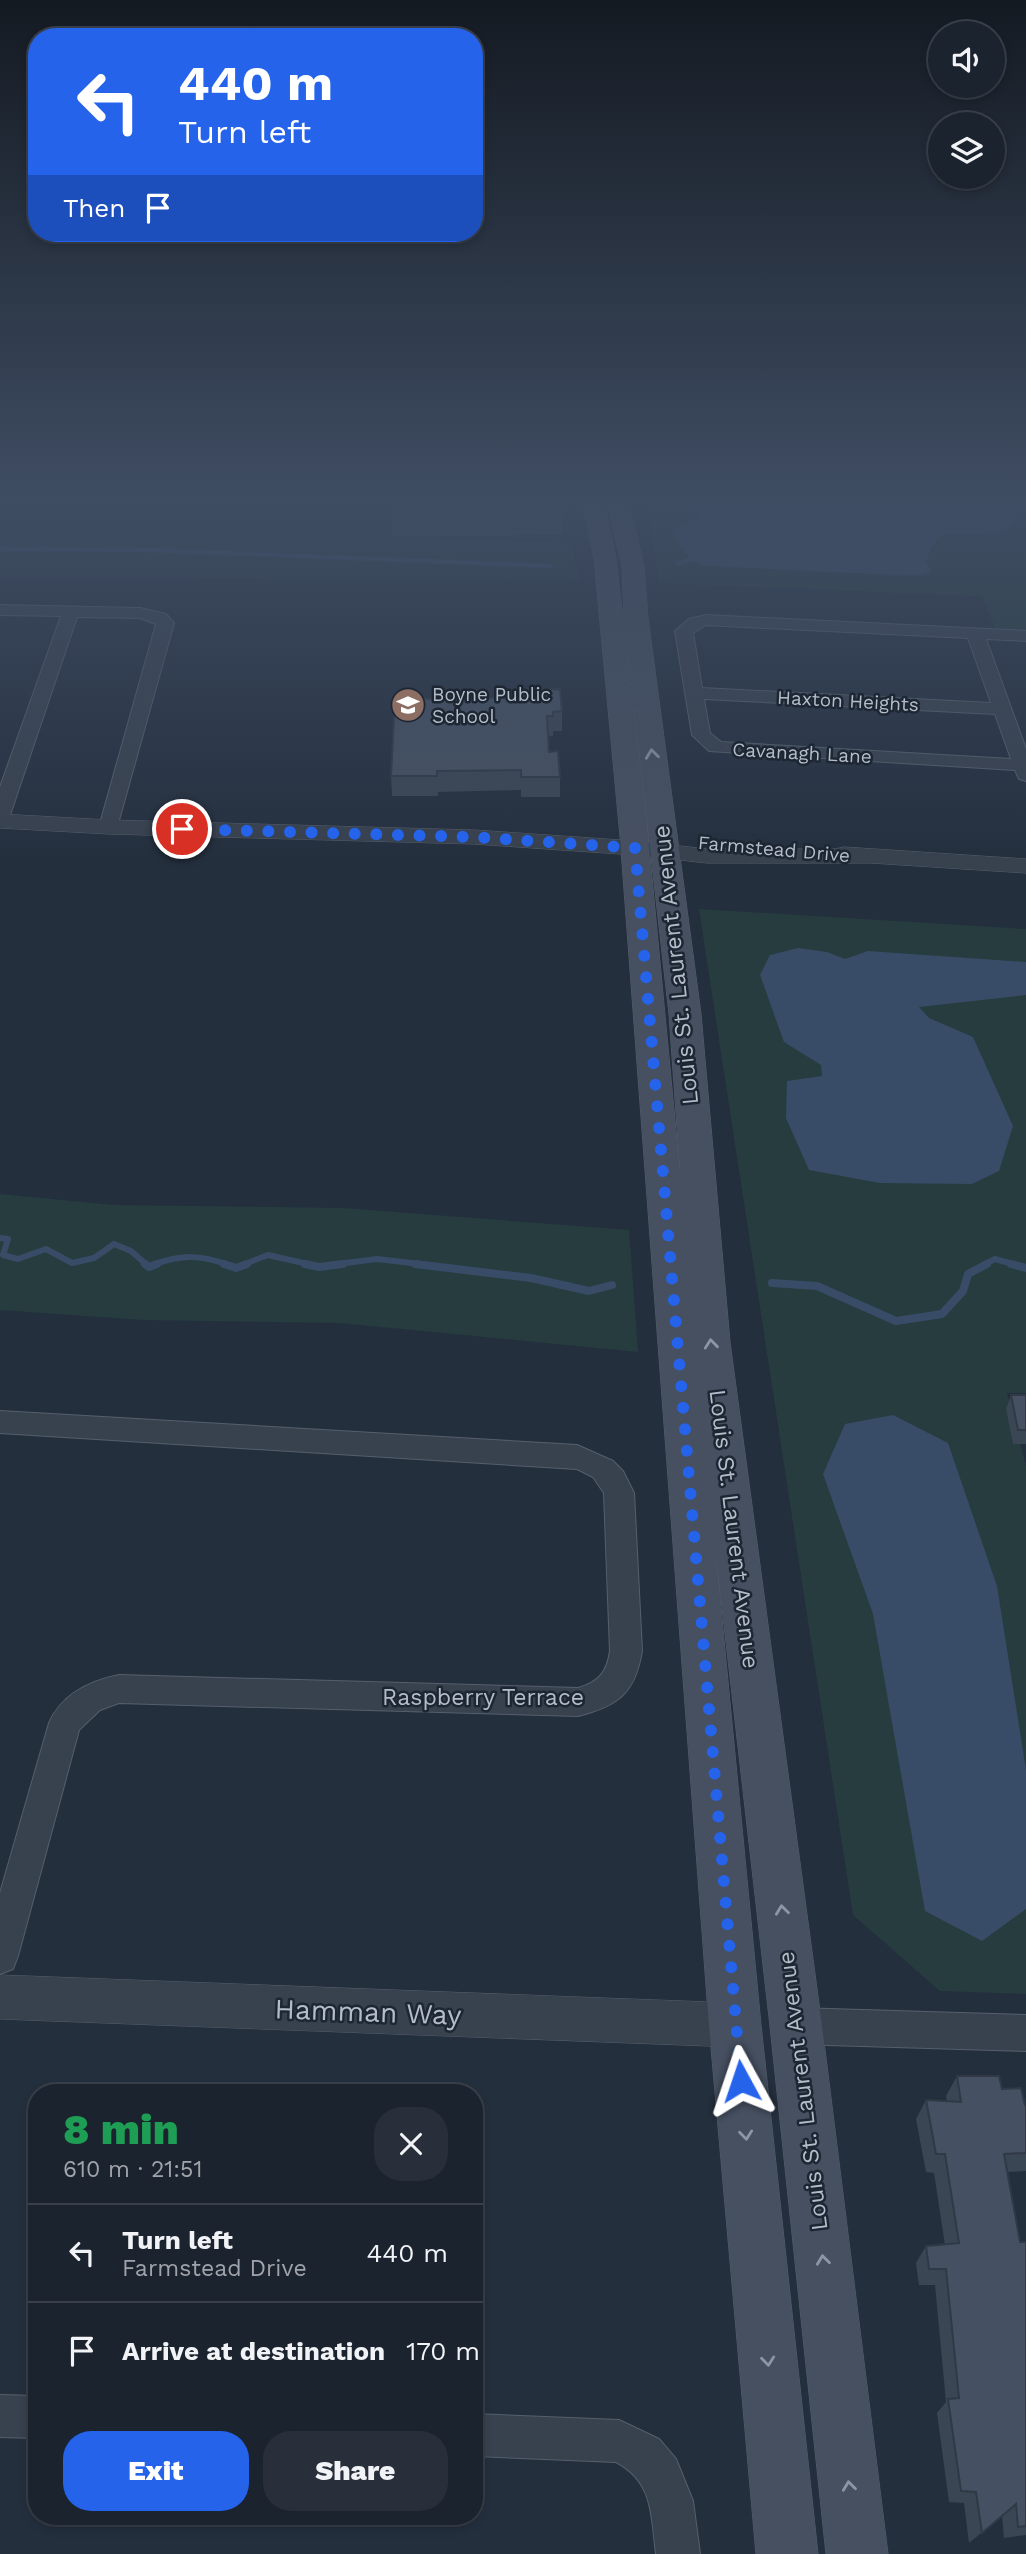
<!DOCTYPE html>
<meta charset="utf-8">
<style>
body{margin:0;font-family:"Work Sans",sans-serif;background:#282f3a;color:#f1f3f6;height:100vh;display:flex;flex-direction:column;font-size:26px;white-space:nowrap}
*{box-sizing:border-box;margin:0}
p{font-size:23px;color:#a0a4aa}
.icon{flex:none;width:38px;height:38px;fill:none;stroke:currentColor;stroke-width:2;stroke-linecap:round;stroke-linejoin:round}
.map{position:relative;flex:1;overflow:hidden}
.panel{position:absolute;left:28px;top:2084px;width:455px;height:441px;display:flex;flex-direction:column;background:#1b232e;border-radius:28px;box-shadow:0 4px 10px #0003,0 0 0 2px #39404a}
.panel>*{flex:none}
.banner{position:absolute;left:28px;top:28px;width:455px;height:214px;border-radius:28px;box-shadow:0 4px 10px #0003,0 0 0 2px #39404a;background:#2563eb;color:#fff;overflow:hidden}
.tools{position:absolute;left:928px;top:21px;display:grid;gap:14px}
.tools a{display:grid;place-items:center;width:77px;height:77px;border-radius:50%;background:#1b232e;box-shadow:0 4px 10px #0003,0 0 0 2px #39404a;font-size:35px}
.pin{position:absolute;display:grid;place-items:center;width:60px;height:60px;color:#fff;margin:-30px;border:4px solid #fff;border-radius:50%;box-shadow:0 2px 7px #0007}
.me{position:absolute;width:77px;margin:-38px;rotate:355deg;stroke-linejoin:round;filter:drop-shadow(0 0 5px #0008)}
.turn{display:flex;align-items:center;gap:24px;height:147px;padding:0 35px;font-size:32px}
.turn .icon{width:91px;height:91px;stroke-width:2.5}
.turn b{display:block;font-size:49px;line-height:60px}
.then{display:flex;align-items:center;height:66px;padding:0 35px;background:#0003;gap:14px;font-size:26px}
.round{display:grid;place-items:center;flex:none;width:74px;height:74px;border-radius:28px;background:#282f3a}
.overview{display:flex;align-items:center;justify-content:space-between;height:119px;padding:0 35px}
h1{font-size:42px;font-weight:800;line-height:52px;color:#1e9e55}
.primary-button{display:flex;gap:14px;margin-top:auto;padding:14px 35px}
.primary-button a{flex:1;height:80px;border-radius:28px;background:#2563eb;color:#fff;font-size:28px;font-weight:800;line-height:80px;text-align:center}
.primary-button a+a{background:#282f3a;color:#f1f3f6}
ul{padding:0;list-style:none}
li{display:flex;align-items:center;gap:21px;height:98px;padding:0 35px;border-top:2px solid #39404a}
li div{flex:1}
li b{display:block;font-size:26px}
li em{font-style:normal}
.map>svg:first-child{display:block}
.green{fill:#263c3f}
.water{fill:#394c67}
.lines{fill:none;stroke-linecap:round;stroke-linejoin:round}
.stream-far2{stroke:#394c67;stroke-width:4.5}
.stream-far1{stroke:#394c67;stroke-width:6}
.stream{stroke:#394c67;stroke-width:8}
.minor-casing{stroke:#565f6c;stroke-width:2}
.tertiary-casing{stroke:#565f6c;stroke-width:1}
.secondary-casing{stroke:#565f6c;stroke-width:1}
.minor{fill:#38414e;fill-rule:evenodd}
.tertiary{fill:#38414e;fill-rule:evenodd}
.secondary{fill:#465061;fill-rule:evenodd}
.wall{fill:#3b4654}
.building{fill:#455162;stroke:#303945;stroke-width:2}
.oneway{stroke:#8e96a5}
.route{stroke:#2563eb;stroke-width:12;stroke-dasharray:0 21.6}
.labels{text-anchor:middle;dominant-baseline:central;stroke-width:5;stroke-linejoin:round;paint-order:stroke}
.far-poi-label{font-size:19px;fill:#b4bcc9;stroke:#1d2633;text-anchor:start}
.far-street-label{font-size:19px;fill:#b4bcc9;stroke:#1d2633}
.street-label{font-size:23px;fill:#b4bcc9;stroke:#1d2633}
.near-street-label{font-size:28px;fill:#b4bcc9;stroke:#1d2633}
</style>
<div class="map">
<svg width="1026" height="2554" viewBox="0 0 1026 2554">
<rect width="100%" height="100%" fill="#242f3e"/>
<g class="green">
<path d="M647 503H678L702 514 698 518 687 521 704 566 915 576 931 572 926 562C941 525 958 536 993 534L1018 510V503H1026V630H996L982 596 659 583Z"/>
<polygon points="47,526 571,543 579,580 0,577 0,527"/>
<polygon points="699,909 1026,929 1026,1393 1007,1393 1026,1466 1026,1994 940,1991 853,1915"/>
<polygon points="0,1194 114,1205 343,1208 629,1230 638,1352 340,1323 143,1320 0,1310"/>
</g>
<g class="water">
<path d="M678 503H1018C1020 546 967 529 945 535 934 538 930 552 926 562L932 572 915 576 704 566C687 557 679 548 672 531 681 525 696 521 701 514Z"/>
<polygon points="798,948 827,952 845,959 868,951 1026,962 1026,995 919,1007 929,1018 973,1037 1013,1126 999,1171 972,1184 880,1183 809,1170 786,1118 787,1081 822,1076 821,1065 784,1042 760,975 770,955"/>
<polygon points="893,1415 948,1443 997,1586 1026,1770 1026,1909 982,1941 925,1911 873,1614 823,1474 845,1424"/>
</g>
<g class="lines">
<g class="stream-far2">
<polyline points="0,549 150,550 551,566"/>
<polyline points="677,564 698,557"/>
</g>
<g class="stream-far1">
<polyline points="0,1238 8,1239 3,1255 18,1259 46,1249 72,1263 94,1258 114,1244 131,1251 147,1265"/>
<path d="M153 1265C181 1254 201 1255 229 1265"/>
<polyline points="242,1265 268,1255 312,1265"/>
<polyline points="330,1265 377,1259 429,1265"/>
<polyline points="983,1265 995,1259 1017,1265"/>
</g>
<g class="stream">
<polyline points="145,1264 149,1267 157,1264"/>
<polyline points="224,1264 236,1268 247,1264"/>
<polyline points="305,1264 319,1267 343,1264"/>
<polyline points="415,1264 531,1278 589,1291 612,1285"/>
<polyline points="1011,1264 1026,1268"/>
<polyline points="772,1283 817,1286 896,1321 942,1314 963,1291 968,1274 987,1264"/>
</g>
<g class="minor-casing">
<g id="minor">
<polygon points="0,605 140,608 166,614 174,623 116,831 102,831 99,827 156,624 140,618 77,617 10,815 7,819 0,821 0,787 61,616 0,615"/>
<path d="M706 615 1026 631V641L986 639 1026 749V781L1019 779 1015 770 709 751 692 735 675 631 689 619ZM706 625 968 638 991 703 702 688 693 633ZM704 699 995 714 1011 759 721 742 710 733Z"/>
<path d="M0 1411 577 1445 613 1461 623 1471 634 1493 642 1651C635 1693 618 1706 578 1716L119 1703 100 1710 79 1730 18 1956 13 1969 0 1974V1893L49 1723C62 1694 89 1681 119 1675L578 1688C599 1682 607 1672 610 1651L604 1493 593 1477 577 1469 0 1433Z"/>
<polygon points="796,2008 1026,2015 1026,2051 796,2044 783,2039 778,2026 783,2013"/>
<polygon points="0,2395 37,2396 37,2438 0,2437"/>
<path d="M474 2414 619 2420 659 2439 676 2459 693 2501 700 2554H656C651 2516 654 2482 616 2462L474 2456Z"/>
</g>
</g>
<g class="tertiary-casing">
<g id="tertiary">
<polygon points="0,814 109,820 474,830 635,841 707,849 835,849 844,847 1026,859 1026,873 871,863 707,863 635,855 474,844 109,834 0,828"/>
<polygon points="0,1975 735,2003 751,2009 757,2025 751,2041 735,2047 0,2019"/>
</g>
</g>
<g class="secondary-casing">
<polygon id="secondary" points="585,503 603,503 605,506 616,559 648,836 681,1184 669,1014 624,618 622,566 607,503 629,503 644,566 648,618 701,1014 730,1342 822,2026 888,2554 826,2554 770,2026 715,1546 761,2025 818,2554 756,2554 709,2025 620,836 594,559 583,506"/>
</g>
<use href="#minor" class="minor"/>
<use href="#tertiary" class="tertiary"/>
<use href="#secondary" class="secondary"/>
</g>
<g class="wall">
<polygon points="563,511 562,535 392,536 391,512"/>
<polygon points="509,698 562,711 562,731 553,731 553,736 548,736 549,752 560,777 560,797 521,797 521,790 438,792 438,796 392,796 391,776"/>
<polygon points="1011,1395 1026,1395 1026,1444 1013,1444 1006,1409"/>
<polygon points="957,2076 1002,2089 1025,2105 1026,2105 1026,2171 1008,2172 1020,2242 1026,2242 1026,2535 1004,2538 1002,2516 969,2543 964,2503 949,2502 937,2413 946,2402 935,2285 919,2285 916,2263 926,2246 945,2245 934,2173 926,2172 916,2119 926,2100 947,2101 946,2096"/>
</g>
<g class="building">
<polygon points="391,503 562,503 563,511 391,512"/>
<polygon points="560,689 562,711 553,712 553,716 547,716 549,752 558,751 560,777 521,777 521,770 437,771 437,776 391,776 395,699 509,698 509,690"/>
<polygon points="1011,1395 1026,1395 1026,1430 1018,1430"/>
<polygon points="957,2076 999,2076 1002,2089 1021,2088 1025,2105 1026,2105 1026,2153 1004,2154 1020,2242 1026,2242 1026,2526 1018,2527 1016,2504 982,2533 976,2492 961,2491 948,2399 959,2398 946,2269 929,2269 926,2246 959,2243 945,2154 936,2154 926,2100 961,2102"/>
</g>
<defs><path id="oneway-chevron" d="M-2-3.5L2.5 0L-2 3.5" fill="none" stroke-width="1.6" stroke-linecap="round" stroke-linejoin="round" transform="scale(1.75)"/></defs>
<g class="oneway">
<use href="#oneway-chevron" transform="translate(652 754) rotate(-97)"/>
<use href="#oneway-chevron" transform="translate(711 1344) rotate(-96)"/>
<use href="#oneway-chevron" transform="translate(782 1910) rotate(-97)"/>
<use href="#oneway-chevron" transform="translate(746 2135) rotate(84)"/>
<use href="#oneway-chevron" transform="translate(823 2260) rotate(-97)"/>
<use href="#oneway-chevron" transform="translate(768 2361) rotate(84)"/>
<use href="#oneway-chevron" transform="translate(849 2486) rotate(-97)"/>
</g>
<linearGradient id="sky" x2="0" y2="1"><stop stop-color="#141a22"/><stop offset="0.58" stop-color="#3f4d63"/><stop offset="1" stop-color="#3f4d63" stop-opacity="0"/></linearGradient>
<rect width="1026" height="861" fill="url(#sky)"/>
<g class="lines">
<polyline class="route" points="182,829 474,837 635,848 741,2081"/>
</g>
<defs>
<g id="school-disc" transform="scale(1.75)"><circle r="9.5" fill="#8d6e63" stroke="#1d2633"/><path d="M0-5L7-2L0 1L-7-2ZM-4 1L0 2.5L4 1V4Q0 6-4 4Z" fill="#fff"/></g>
</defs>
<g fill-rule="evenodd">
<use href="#school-disc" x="408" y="705"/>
</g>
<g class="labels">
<g class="far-poi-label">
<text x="432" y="694">Boyne Public<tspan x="432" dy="22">School</tspan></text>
</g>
<g class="far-street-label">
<text transform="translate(848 701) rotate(3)">Haxton Heights</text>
<text transform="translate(802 753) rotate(3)">Cavanagh Lane</text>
<text transform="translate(774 849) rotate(5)">Farmstead Drive</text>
</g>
<g class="street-label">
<text transform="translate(676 965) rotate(-96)">Louis St. Laurent Avenue</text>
<text transform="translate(734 1529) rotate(83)">Louis St. Laurent Avenue</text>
<text x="483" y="1697">Raspberry Terrace</text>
<text transform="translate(803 2091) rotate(-97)">Louis St. Laurent Avenue</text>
</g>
<g class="near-street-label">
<text transform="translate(368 2012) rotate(2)">Hamman Way</text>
</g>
</g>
</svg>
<div class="tools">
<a><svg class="icon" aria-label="sound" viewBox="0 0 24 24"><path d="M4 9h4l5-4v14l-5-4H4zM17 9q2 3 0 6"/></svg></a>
<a><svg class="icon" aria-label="layers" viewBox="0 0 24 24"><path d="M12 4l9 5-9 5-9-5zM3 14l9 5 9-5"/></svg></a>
</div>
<div class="pin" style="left:182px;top:829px;background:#d93025"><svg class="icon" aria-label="arrive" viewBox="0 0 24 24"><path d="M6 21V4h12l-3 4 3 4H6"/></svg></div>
<svg class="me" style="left:741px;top:2081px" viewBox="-20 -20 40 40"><path d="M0-17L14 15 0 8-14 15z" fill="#2563eb" stroke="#fff" stroke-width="4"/></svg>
<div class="banner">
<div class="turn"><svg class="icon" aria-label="left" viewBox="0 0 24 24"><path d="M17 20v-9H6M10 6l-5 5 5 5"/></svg><div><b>440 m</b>Turn left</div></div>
<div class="then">Then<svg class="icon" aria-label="arrive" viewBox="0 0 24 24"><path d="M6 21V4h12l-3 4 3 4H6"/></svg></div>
</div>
<section class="panel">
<div class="overview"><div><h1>8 min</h1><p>610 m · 21:51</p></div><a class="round"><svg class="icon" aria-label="close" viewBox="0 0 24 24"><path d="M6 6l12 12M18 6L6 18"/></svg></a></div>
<ul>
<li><svg class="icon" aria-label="left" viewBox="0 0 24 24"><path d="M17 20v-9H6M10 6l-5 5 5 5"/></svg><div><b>Turn left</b><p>Farmstead Drive</p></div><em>440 m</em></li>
<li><svg class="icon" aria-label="arrive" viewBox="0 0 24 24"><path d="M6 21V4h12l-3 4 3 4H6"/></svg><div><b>Arrive at destination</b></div><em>170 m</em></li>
</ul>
<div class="primary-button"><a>Exit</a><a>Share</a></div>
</section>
</div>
